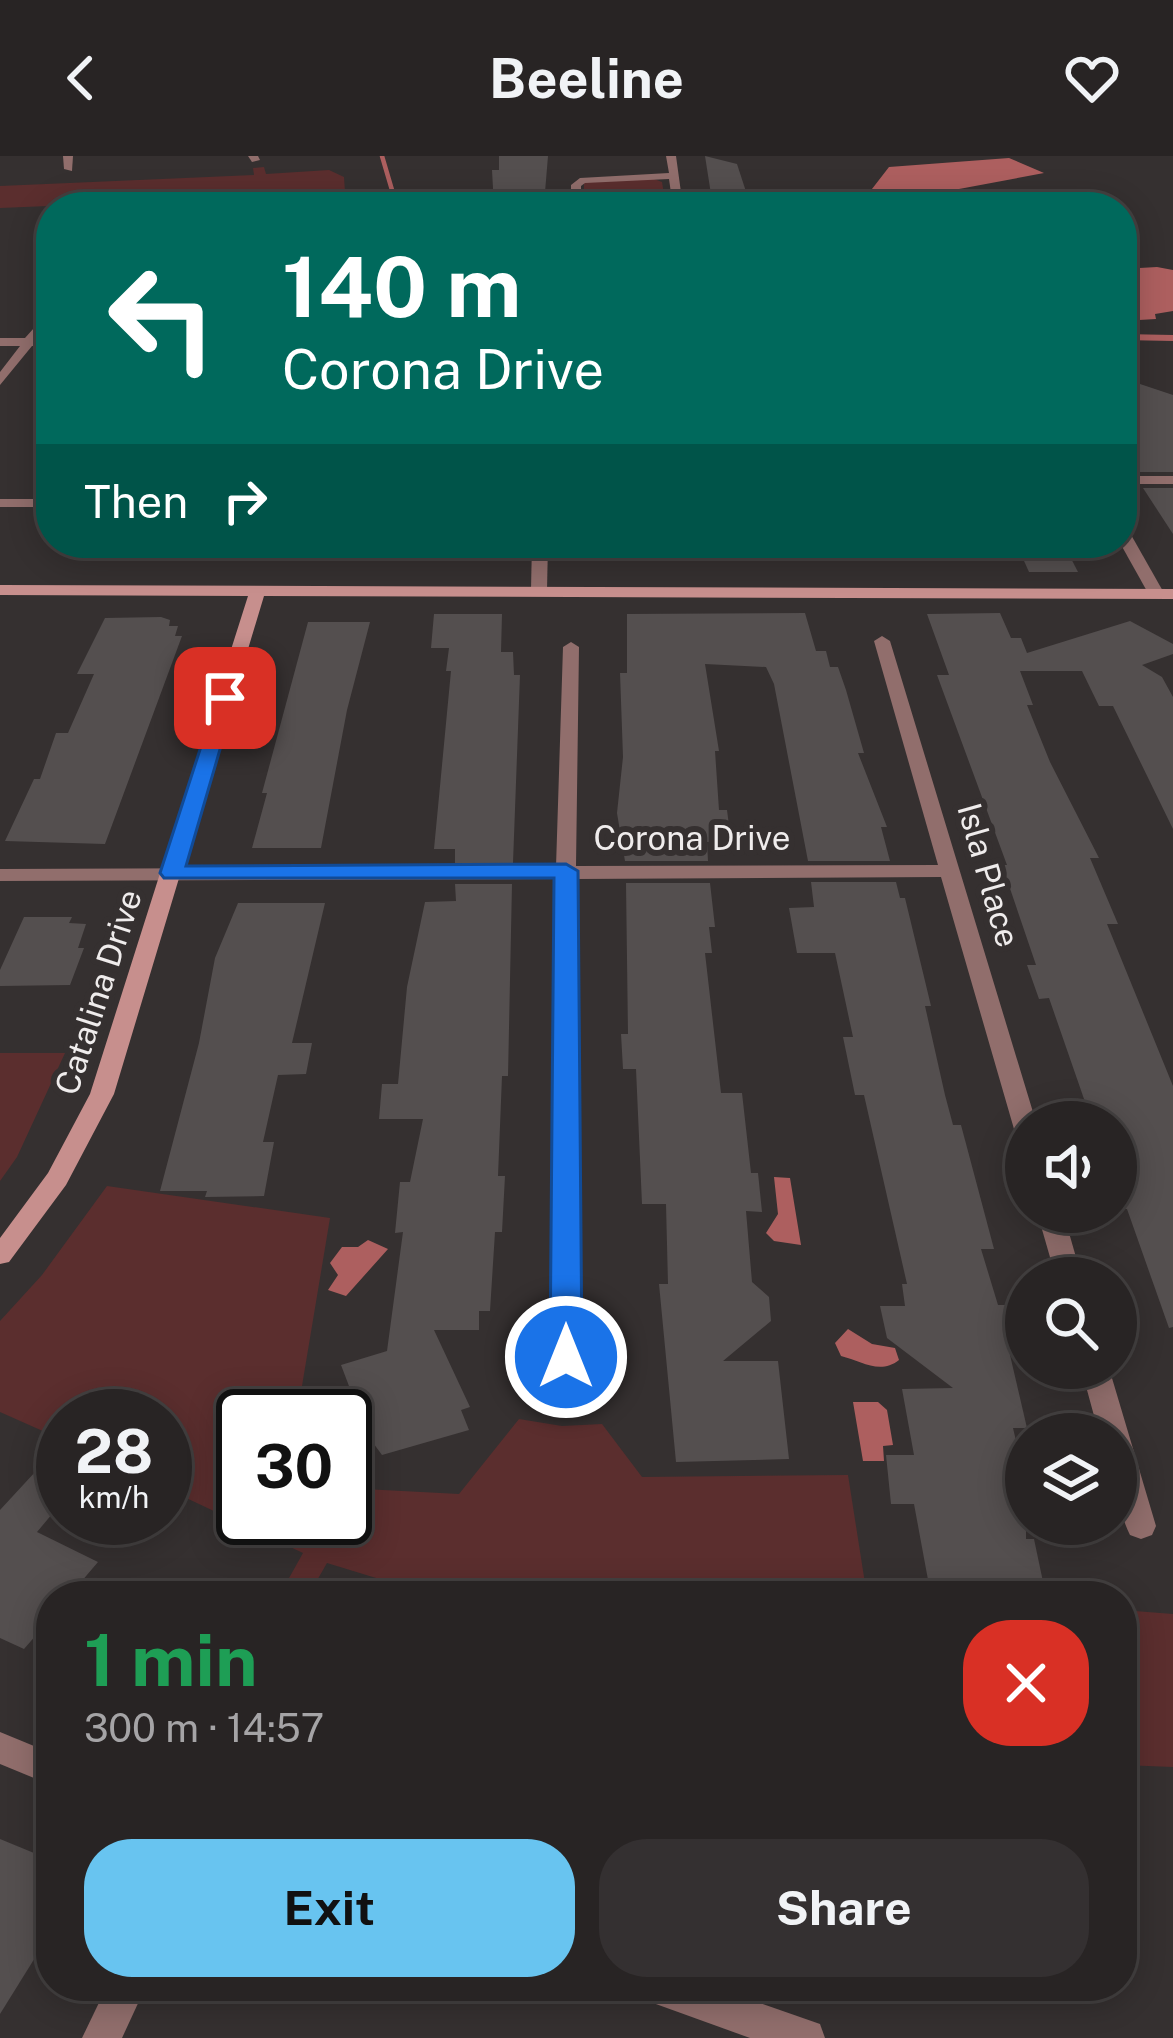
<!DOCTYPE html>
<meta charset="utf-8">
<style>
body{margin:0;font-family:"Public Sans",sans-serif;background:#343031;color:#f1f3f6;height:100vh;display:flex;flex-direction:column;font-size:45px;white-space:nowrap}
*{box-sizing:border-box;margin:0}
p{font-size:39px;color:#a5a4a6}
.icon{flex:none;width:66px;height:66px;fill:none;stroke:currentColor;stroke-width:2;stroke-linecap:round;stroke-linejoin:round}
.map{position:relative;flex:1;overflow:hidden}
.details{position:absolute;left:36px;top:1425px;width:1101px;height:420px;display:flex;flex-direction:column;background:#282424;border-radius:48px;box-shadow:0 6px 30px #0003,0 0 0 3px #444141}
.details>*{flex:none}
.guide{position:absolute;left:36px;top:36px;width:1101px;height:366px;border-radius:48px;box-shadow:0 6px 30px #0003,0 0 0 3px #444141;background:#00695c;color:#fff;overflow:hidden}
.fabs{position:absolute;left:1005px;top:945px;display:grid;gap:24px}
.fabs a{display:grid;place-items:center;width:132px;height:132px;border-radius:50%;background:#282424;box-shadow:0 6px 30px #0003,0 0 0 3px #444141;font-size:60px}
.speed{position:absolute;left:36px;top:1233px;display:flex;gap:24px;font-size:60px;font-weight:700;text-align:center}
.speed>*{display:grid;place-content:center;width:156px;height:156px;border-radius:50%;background:#282424;box-shadow:0 6px 30px #0003,0 0 0 3px #444141;line-height:1}
.speed small{font-size:30px;font-weight:400}
.speed .limit{border:6px solid #111;border-radius:18px;background:#fff;color:#111}
.pin{position:absolute;display:grid;place-items:center;width:102px;height:102px;color:#fff;margin:-51px;border-radius:24px;box-shadow:0 6px 18px #0006}
.me{position:absolute;width:132px;margin:-66px;rotate:0deg;stroke-linejoin:round;filter:drop-shadow(0 0 9px #0008)}
.turn{display:flex;align-items:center;gap:42px;height:252px;padding:0 48px;font-size:54px}
.turn .icon{width:156px;height:156px;stroke-width:2.5}
.turn b{display:block;font-size:84px;line-height:102px}
.then{display:flex;align-items:center;height:114px;padding:0 48px;background:#0003;gap:24px;font-size:45px}
.round{display:grid;place-items:center;flex:none;width:126px;height:126px;border-radius:48px;background:#343031}
.overview{display:flex;align-items:center;justify-content:space-between;height:204px;padding:0 48px}
h1{font-size:72px;font-weight:700;line-height:90px;color:#1e9e55}
.cta{display:flex;gap:24px;margin-top:auto;padding:24px 48px}
.cta a{flex:1;height:138px;border-radius:48px;background:#68c4f0;color:#111;font-size:48px;font-weight:700;line-height:138px;text-align:center}
.cta a+a{background:#343031;color:#f1f3f6}
header{display:flex;justify-content:space-between;align-items:center;height:156px;padding:0 48px;background:#282424;font-size:54px;font-weight:700}
.map>svg:first-child{display:block}
.green{fill:#5b2e2e}
.water{fill:#ad5f5f}
.lines{fill:none;stroke-linecap:round;stroke-linejoin:round}
.stream-far1{stroke:#ad5f5f;stroke-width:4.5}
.stream{stroke:#ad5f5f;stroke-width:6}
.building{fill:#544f4f}
.street{fill:#916e6c;fill-rule:evenodd}
.secondary{fill:#c78f8d;fill-rule:evenodd}
.route{fill:#1a73e8;stroke:#114b97;stroke-width:3}
.labels{text-anchor:middle;dominant-baseline:central;stroke-width:12;stroke-linejoin:round;paint-order:stroke}
.street-label{font-size:33px;fill:#efecec;stroke:#353030}
</style>
<header><svg class="icon" aria-label="back" viewBox="0 0 24 24"><path d="M15 5l-7 7 7 7"/></svg>Beeline<svg class="icon" aria-label="heart" viewBox="0 0 24 24"><path d="M12 20l-8-8c-3-5 5-10 8-4 3-6 11-1 8 4z"/></svg></header>
<div class="map">
<svg width="1173" height="1882" viewBox="0 0 1173 1882">
<rect width="100%" height="100%" fill="#353030"/>
<g class="green">
<polygon points="264,11 266,18 329,14 344,21 346,51 168,45 0,52 0,30 254,19 253,12"/>
<polygon points="654,23 662,26 666,51 584,51 584,26"/>
<polygon points="0,897 65,897 17,1001 0,1025"/>
<polygon points="107,1030 330,1062 297,1260 243,1260 243,1362 345,1362 345,1332 459,1338 519,1263 562,1270 602,1268 642,1321 848,1319 867,1440 435,1440 327,1407 308,1440 279,1440 303,1397 165,1332 165,1260 63,1260 63,1284 0,1256 0,1165 42,1119"/>
<polygon points="1122,1454 1173,1458 1173,1611 1122,1609"/>
</g>
<g class="water">
<polygon points="1009,2 1044,17 959,33 955,38 961,51 871,51 865,42 889,11"/>
<polygon points="1157,111 1173,114 1173,155 1155,158 1156,163 1122,165 1122,113"/>
<polygon points="774,1021 790,1022 801,1089 774,1085 766,1077 778,1058"/>
<polygon points="368,1084 388,1093 346,1140 328,1134 338,1119 330,1107 342,1091 358,1091"/>
<path d="M848 1173 872 1188 895 1192 899 1204C880 1219 861 1205 841 1200L835 1187Z"/>
<polygon points="853,1246 878,1246 887,1254 893,1289 883,1290 884,1305 863,1305"/>
</g>
<g class="lines">
<polyline class="stream-far1" points="382,0 397,51"/>
<polyline class="stream" points="1122,181 1173,182"/>
</g>
<g class="building">
<polygon points="499,0 548,0 544,48 494,51 492,14 499,14"/>
<polygon points="705,0 737,8 751,51 713,51"/>
<polygon points="1122,222 1173,239 1173,316 1132,316 1122,301"/>
<polygon points="1143,332 1173,332 1173,378"/>
<polygon points="1016,387 1063,387 1078,416 1029,416"/>
<polygon points="805,457 816,495 826,495 830,511 838,511 846,534 864,597 858,597 887,671 881,671 890,705 808,705 774,528 766,511 705,508 719,595 715,595 719,654 727,654 731,685 707,686 708,705 625,705 617,657 623,601 620,517 627,517 627,458"/>
<polygon points="1000,457 1011,482 1021,482 1027,497 1130,465 1173,488 1173,498 1142,509 1162,521 1173,541 1173,673 1113,550 1099,550 1082,515 1020,515 1033,549 1027,549 1050,606 1099,702 1090,702 1118,768 1107,768 1173,930 1173,1171 1169,1172 1127,1053 1121,1053 1116,1040 1116,966 1092,966 1049,842 1039,843 1027,809 1036,809 1002,709 1007,709 937,519 949,519 927,458"/>
<polygon points="434,458 502,458 501,496 513,496 514,519 520,519 513,707 455,707 455,693 434,693 451,515 446,515 449,492 431,492"/>
<polygon points="161,461 170,464 169,470 178,470 175,480 182,480 105,688 5,685 34,623 40,623 56,577 68,577 94,518 77,518 105,462"/>
<polygon points="308,466 370,466 347,554 321,692 252,692 267,637 262,637"/>
<polygon points="811,726 896,726 900,742 905,742 931,850 925,850 945,939 953,969 961,969 994,1093 981,1093 998,1149 1008,1149 1021,1199 1010,1199 1027,1272 1013,1272 1026,1327 1026,1383 1034,1383 1046,1440 931,1440 914,1348 891,1348 886,1299 914,1299 902,1233 953,1232 887,1182 880,1150 905,1150 902,1128 907,1128 864,939 855,939 843,881 853,881 835,797 797,797 789,752 814,751"/>
<polygon points="626,727 710,727 715,771 709,771 712,797 705,797 721,937 742,937 751,1017 758,1017 762,1056 746,1055 752,1126 769,1141 771,1165 723,1205 778,1205 789,1303 676,1306 659,1128 668,1128 666,1048 642,1048 636,913 623,913 621,878 628,878"/>
<polygon points="455,728 512,728 508,920 502,920 498,1020 505,1020 502,1076 495,1076 490,1155 479,1155 479,1174 434,1174 470,1251 461,1254 469,1274 382,1299 368,1280 341,1209 387,1195 403,1076 395,1077 400,1026 410,1026 423,963 379,963 382,928 398,928 407,831 425,746 456,745"/>
<polygon points="238,747 325,747 292,887 312,887 306,918 278,919 263,986 274,986 264,1040 205,1041 207,1035 160,1035 199,887 215,802"/>
<polygon points="24,761 72,761 69,767 86,768 78,792 84,792 70,829 0,830 0,814"/>
<polygon points="36,1315 63,1328 63,1345 37,1376 98,1406 69,1440 51,1440 51,1462 24,1493 0,1482 0,1354"/>
<polygon points="0,1683 51,1704 51,1776 0,1858"/>
</g>
<g class="lines">
<g class="street">
<polygon points="63,0 73,0 72,15 64,13"/>
<polygon points="248,0 258,0 260,4 252,6"/>
<polygon points="666,0 676,0 683,51 673,51 669,23 585,27 581,30 581,51 571,51 571,29 580,22 669,17"/>
<polygon points="51,153 51,164 38,182 51,182 51,190 32,190 0,229 0,216 20,190 0,190 0,182 25,182"/>
<rect x="1122" y="320" width="51" height="8"/>
<rect x="0" y="343" width="51" height="8"/>
<polygon points="1122,372 1130,377 1164,437 1162,440 1148,437 1120,387"/>
<polygon points="532,387 548,387 547,434 539,439 531,434"/>
<polygon points="882,480 890,485 1036,966 1026,966 1026,981 1014,973 941,721 576,723 580,1201 576,1208 566,1212 556,1208 552,1201 556,723 0,725 0,713 556,711 563,491 571,486 579,491 576,710 938,709 874,485"/>
<polygon points="1037,1056 1063,1056 1082,1122 1056,1122"/>
<path d="M1081 1212H1109L1156 1370 1152 1379 1141 1383 1130 1379C1114 1347 1116 1313 1116 1278H1099Z"/>
<polygon points="0,1576 51,1597 51,1629 0,1608"/>
<polygon points="107,1830 146,1830 122,1882 82,1882"/>
<polygon points="636,1830 711,1830 820,1868 825,1882 750,1882 642,1843"/>
</g>
<polygon class="secondary" points="0,429 1173,433 1173,443 264,440 114,938 66,1029 9,1106 0,1108 0,1082 48,1017 90,938 248,440 0,439"/>
</g>
<polygon class="route" points="218,538 235,542 186,710 566,708 578,715 582,1201 577,1209 555,1209 550,1201 554,722 164,722 160,717"/>
<g class="labels">
<g class="street-label">
<text x="692" y="682">Corona Drive</text>
<text transform="translate(989 719) rotate(74)">Isla Place</text>
<text transform="translate(98 836) rotate(-72)">Catalina Drive</text>
</g>
</g>
</svg>
<div class="fabs">
<a><svg class="icon" aria-label="sound" viewBox="0 0 24 24"><path d="M4 9h4l5-4v14l-5-4H4zM17 9q2 3 0 6"/></svg></a>
<a><svg class="icon" aria-label="search" viewBox="0 0 24 24"><circle cx="10" cy="10" r="6"/><path d="M15 15l6 6"/></svg></a>
<a><svg class="icon" aria-label="layers" viewBox="0 0 24 24"><path d="M12 4l9 5-9 5-9-5zM3 14l9 5 9-5"/></svg></a>
</div>
<div class="speed"><div>28<small>km/h</small></div><div class="limit">30</div></div>
<div class="pin" style="left:225px;top:542px;background:#d93025"><svg class="icon" aria-label="arrive" viewBox="0 0 24 24"><path d="M6 21V4h12l-3 4 3 4H6"/></svg></div>
<svg class="me" style="left:566px;top:1201px" viewBox="-20 -20 40 40"><circle r="17" fill="#1a73e8" stroke="#fff" stroke-width="3"/><path d="M0-11L8 9 0 5-8 9z" fill="#fff"/></svg>
<div class="guide">
<div class="turn"><svg class="icon" aria-label="left" viewBox="0 0 24 24"><path d="M17 20v-9H6M10 6l-5 5 5 5"/></svg><div><b>140 m</b>Corona Drive</div></div>
<div class="then">Then<svg class="icon" aria-label="right" viewBox="0 0 24 24"><path d="M7 20v-9h11M14 6l5 5-5 5"/></svg></div>
</div>
<section class="details">
<div class="overview"><div><h1>1 min</h1><p>300 m · 14:57</p></div><a class="round" style="background:#d93025;color:#fff"><svg class="icon" aria-label="close" viewBox="0 0 24 24"><path d="M6 6l12 12M18 6L6 18"/></svg></a></div>
<div class="cta"><a>Exit</a><a>Share</a></div>
</section>
</div>
